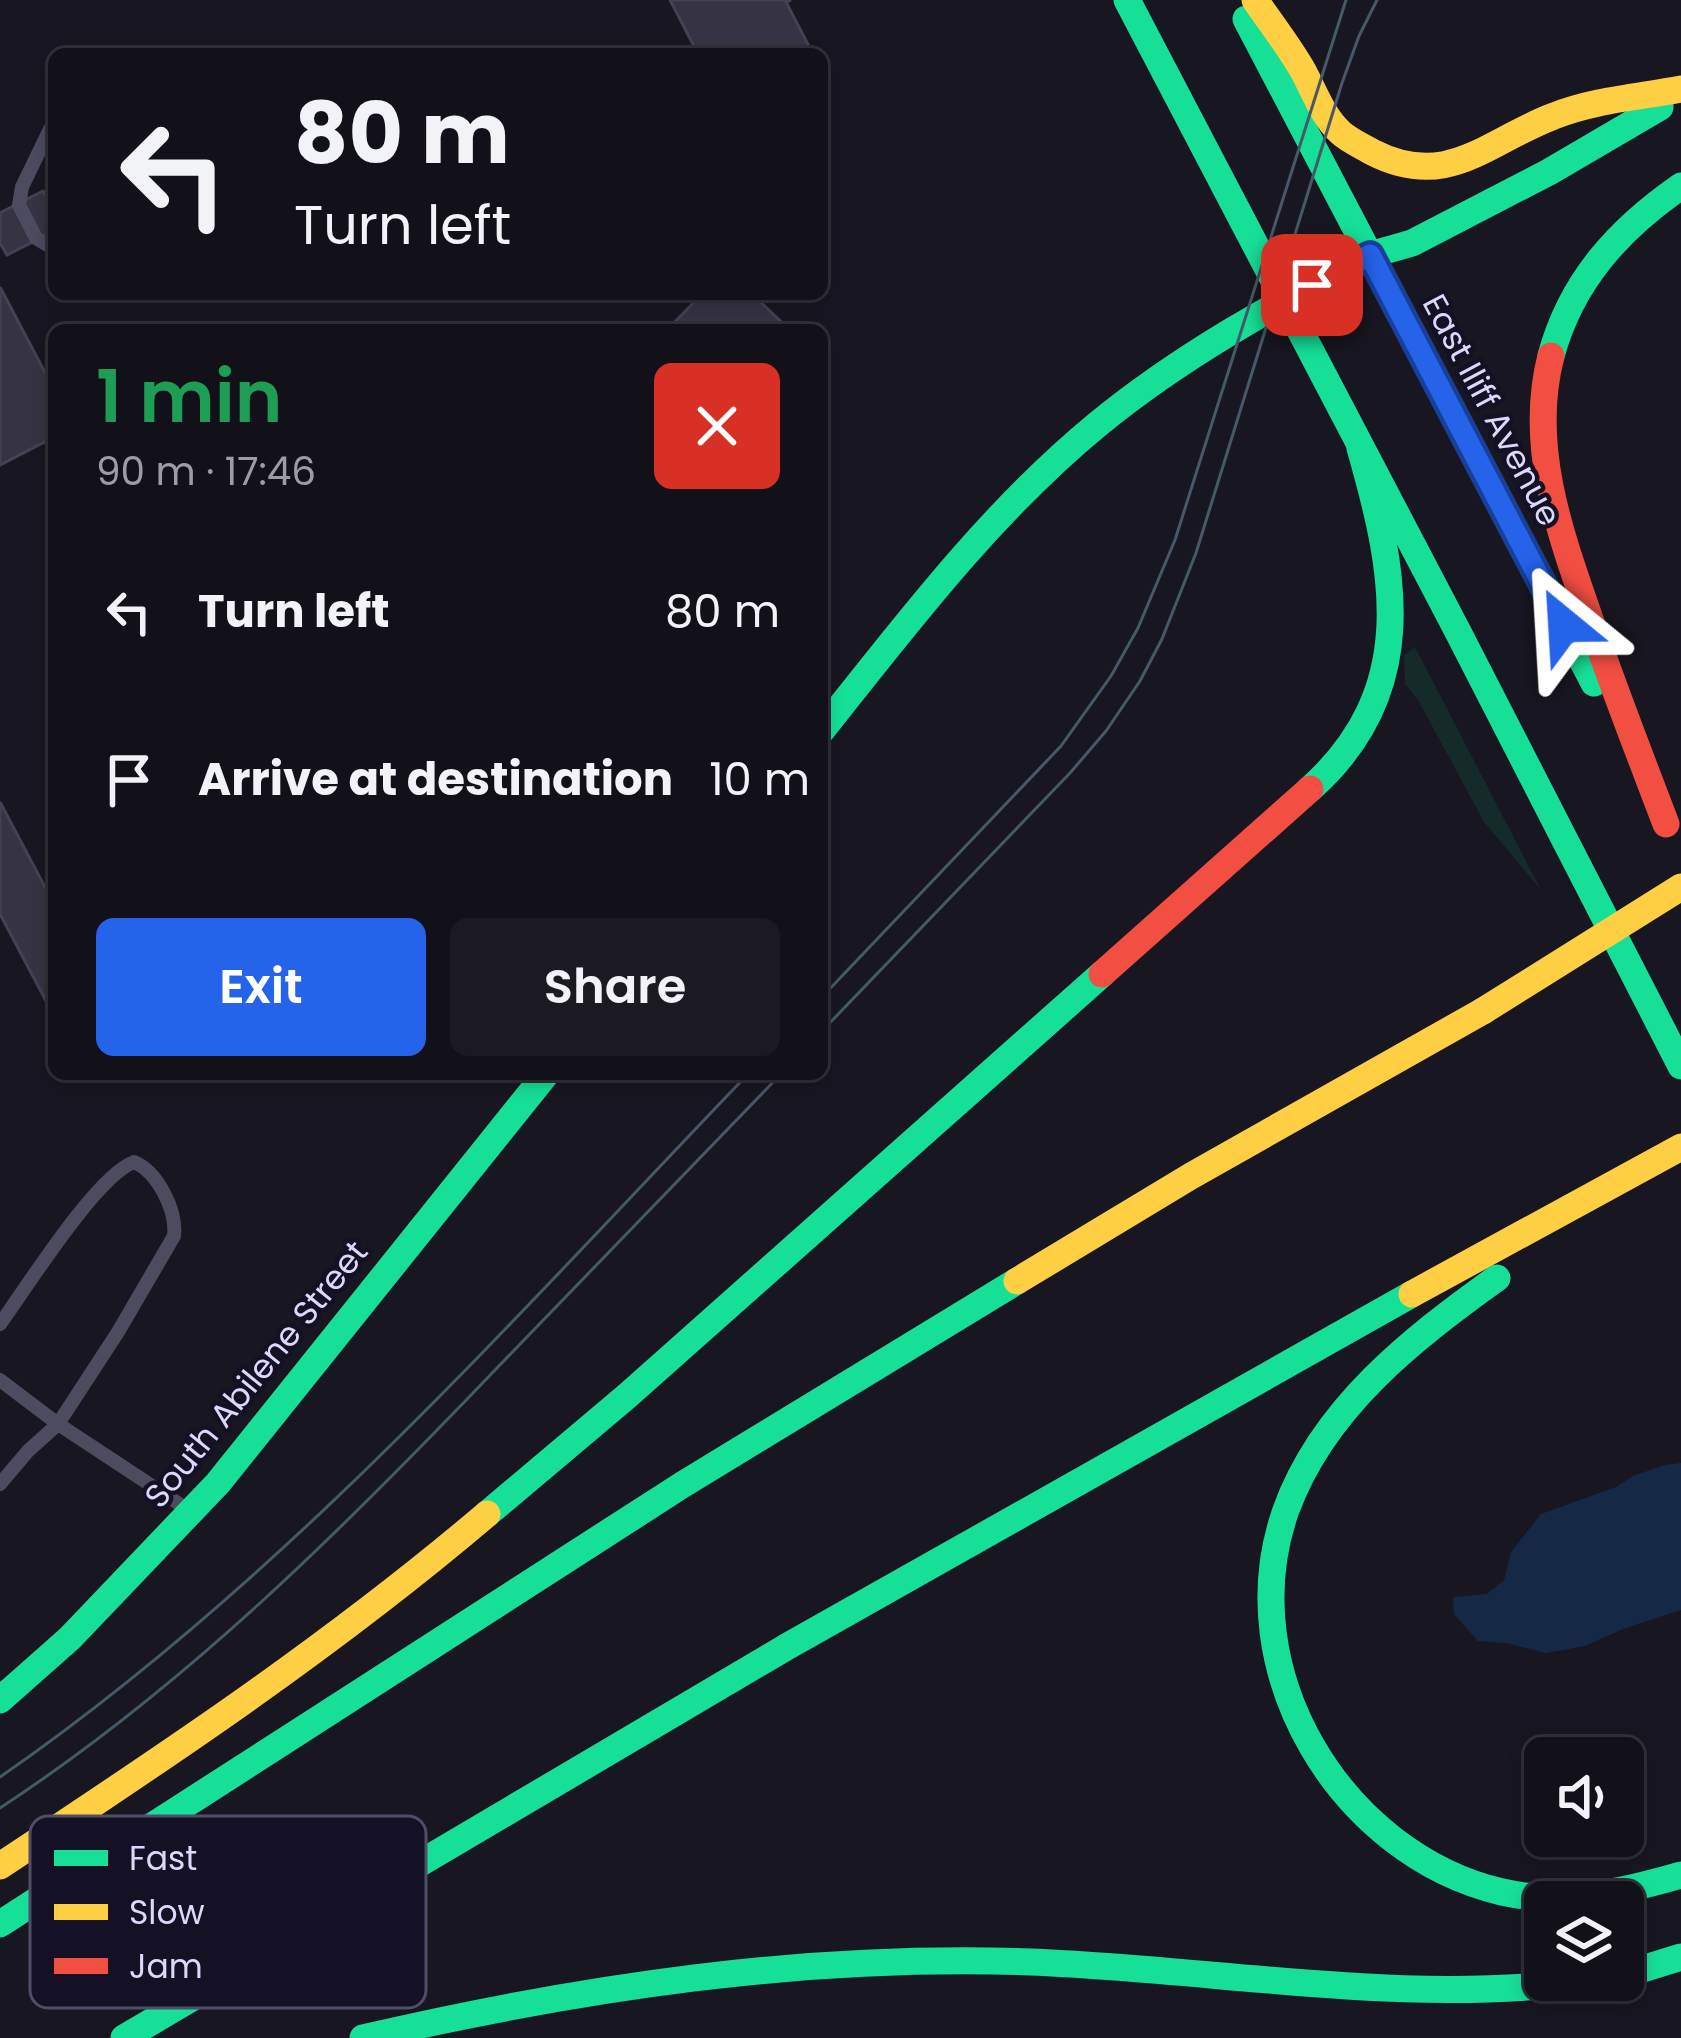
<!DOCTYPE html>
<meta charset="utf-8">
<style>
body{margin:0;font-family:Poppins,sans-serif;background:#1b1921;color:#f1f3f6;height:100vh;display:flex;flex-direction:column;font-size:45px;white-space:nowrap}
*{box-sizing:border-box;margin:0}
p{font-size:39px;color:#9c9da2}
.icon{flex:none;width:66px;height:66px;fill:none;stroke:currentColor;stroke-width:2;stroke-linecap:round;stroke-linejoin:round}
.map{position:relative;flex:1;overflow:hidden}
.panel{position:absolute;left:48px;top:324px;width:780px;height:756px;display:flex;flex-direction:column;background:#121018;border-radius:18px;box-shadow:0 6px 18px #0003,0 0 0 3px #313037}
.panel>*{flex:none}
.top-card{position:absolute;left:48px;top:48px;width:780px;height:252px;border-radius:18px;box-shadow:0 6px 18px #0003,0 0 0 3px #313037;background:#121018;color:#f1f3f6;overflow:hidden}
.controls{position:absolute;left:1524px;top:1737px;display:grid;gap:24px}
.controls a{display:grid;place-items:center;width:120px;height:120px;border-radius:18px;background:#121018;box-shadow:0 6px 18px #0003,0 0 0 3px #313037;font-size:60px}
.pin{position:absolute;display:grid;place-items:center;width:102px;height:102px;color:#fff;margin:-51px;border-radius:24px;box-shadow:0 6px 18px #0006}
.me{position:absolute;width:132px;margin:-66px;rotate:333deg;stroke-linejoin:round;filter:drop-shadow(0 0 9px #0008)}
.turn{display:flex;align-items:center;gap:42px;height:252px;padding:0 48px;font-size:54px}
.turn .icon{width:156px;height:156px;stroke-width:2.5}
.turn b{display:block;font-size:84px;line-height:102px}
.round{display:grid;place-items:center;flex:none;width:126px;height:126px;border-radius:18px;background:#1b1921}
.summary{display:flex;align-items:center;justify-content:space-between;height:204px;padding:0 48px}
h1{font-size:72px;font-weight:600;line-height:90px;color:#1e9e55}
.primary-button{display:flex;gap:24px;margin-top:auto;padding:24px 48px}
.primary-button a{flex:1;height:138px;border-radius:18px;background:#2563eb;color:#fff;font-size:48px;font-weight:600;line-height:138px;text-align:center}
.primary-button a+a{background:#1b1921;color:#f1f3f6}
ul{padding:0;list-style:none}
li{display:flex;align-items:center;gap:36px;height:168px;padding:0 48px}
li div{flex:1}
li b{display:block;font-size:45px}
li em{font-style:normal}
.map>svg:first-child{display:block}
.green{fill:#152b2a}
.water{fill:#152947}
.building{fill:#363442;stroke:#454153;stroke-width:3}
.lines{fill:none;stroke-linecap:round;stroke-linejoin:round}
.lane{stroke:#4c4b60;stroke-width:14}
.fast{stroke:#16e098;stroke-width:27}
.slow{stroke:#ffcf43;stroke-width:27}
.jam{stroke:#f24e42;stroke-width:27}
.tram{stroke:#465967;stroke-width:3}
.slow-bridge{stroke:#ffcf43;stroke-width:27}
.route-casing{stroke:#184099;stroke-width:30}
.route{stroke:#2563eb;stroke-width:21}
.labels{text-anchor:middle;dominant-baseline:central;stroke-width:9;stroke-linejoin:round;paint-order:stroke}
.street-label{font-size:33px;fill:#dbd8fc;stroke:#141125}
.key{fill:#141125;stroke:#504d66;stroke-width:3}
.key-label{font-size:33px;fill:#dbd8fc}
</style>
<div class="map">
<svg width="1681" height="2038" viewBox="0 0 1681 2038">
<rect width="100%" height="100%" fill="#181620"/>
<polygon class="green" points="1415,647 1526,861 1541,890 1484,822 1418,700 1405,684 1404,655"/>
<polygon class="water" points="1681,1463 1681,1610 1623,1629 1585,1646 1546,1653 1506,1643 1478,1641 1454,1614 1453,1597 1487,1594 1504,1580 1511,1552 1541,1514 1616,1487 1633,1476 1665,1465"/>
<g class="building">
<polygon points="670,0 791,0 786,2 813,54 698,54"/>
<polygon points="43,191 54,212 54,231 7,255 0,243 0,213"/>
<polygon points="0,287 50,382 54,380 54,437 0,465"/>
<polygon points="702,294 752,294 790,330 667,330"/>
<polygon points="0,802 54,904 54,1016 0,914"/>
</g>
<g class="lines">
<g class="lane">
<polyline points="54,121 22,187 19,205 36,238 54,249"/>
<path d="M0 1324C27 1287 96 1176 134 1162 158 1172 177 1211 174 1236L118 1332 58 1424 28 1451 0 1484"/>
<polyline points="0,1380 58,1424 187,1509"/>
</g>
<g class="fast">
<polyline points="1127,0 1457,630 1681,1066"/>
<polyline points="1246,19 1594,683"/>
<polyline points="1370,255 1412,243 1549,172 1660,107"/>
<path d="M1551 356C1571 281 1619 229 1681 186"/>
<path d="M822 730C907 623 991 512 1098 424 1181 356 1275 304 1370 255"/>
<path d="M1310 789C1420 691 1396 574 1360 448"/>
<path d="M1497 1278C1412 1339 1323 1408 1286 1510 1229 1670 1341 1854 1502 1892 1564 1906 1622 1892 1681 1875"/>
<polyline points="487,1514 627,1396 1102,974"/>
<polyline points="0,1700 70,1638 218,1483 546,1074"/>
<polyline points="0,1924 682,1485 1017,1281"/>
<polyline points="1623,1975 1681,1957"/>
<polyline points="124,2038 788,1646 1412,1294"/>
<path d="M363 2038C583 1987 805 1954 1031 1962 1219 1969 1408 2007 1595 1980"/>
</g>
<g class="slow">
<path d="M1255 0C1271 23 1288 45 1302 69 1314 90 1322 116 1341 133 1350 141 1362 146 1372 152 1448 191 1487 141 1554 116 1594 100 1639 97 1681 89"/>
<polyline points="1017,1281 1191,1176 1483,1011"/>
<polyline points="1412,1294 1681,1147"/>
<path d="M0 1866C168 1755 333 1645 487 1514"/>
</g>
<g class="jam">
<path d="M1551 356C1527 448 1562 538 1592 625 1615 692 1641 758 1666 824"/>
<polyline points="1102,974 1310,789"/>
</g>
<g class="tram">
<polyline points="822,997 1061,746 1111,676 1138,628 1175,540 1346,0"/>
<polyline points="822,1031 1070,773 1106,731 1140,681 1162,639 1196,553 1342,83 1359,36 1377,0"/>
<path d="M0 1777C283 1581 511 1321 748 1074"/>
<path d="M0 1808C186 1686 343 1529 496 1369 591 1271 686 1172 781 1074"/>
</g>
<polyline class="slow-bridge" points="1483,1011 1681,887"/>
</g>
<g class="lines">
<g class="route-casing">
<polyline id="route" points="1312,285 1370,255 1564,625"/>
</g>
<use href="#route" class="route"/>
</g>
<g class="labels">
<g class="street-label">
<text transform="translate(1492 410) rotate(62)">East Iliff Avenue</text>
<text transform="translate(256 1374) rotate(-51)">South Abilene Street</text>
</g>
</g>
<rect x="30" y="1816" width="396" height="192" rx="18" class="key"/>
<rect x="54" y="1850" width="54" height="16" fill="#16e098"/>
<rect x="54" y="1904" width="54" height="16" fill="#ffcf43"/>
<rect x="54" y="1958" width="54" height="16" fill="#f24e42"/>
<g class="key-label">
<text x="129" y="1870">Fast</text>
<text x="129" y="1924">Slow</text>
<text x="129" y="1978">Jam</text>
</g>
</svg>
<div class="controls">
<a><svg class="icon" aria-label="sound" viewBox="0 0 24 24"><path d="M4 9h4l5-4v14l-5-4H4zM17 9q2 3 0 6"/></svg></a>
<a><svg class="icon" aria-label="layers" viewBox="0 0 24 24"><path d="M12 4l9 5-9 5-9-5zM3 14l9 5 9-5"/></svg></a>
</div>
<div class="pin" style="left:1312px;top:285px;background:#d93025"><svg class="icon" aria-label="arrive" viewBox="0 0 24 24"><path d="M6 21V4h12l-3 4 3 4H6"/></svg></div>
<svg class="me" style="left:1564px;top:625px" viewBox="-20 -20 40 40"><path d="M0-17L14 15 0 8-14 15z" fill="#2563eb" stroke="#fff" stroke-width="4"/></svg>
<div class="top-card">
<div class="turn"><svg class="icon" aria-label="left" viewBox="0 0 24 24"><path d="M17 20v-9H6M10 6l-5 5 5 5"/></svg><div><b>80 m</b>Turn left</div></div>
</div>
<section class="panel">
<div class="summary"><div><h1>1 min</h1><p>90 m · 17:46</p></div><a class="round" style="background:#d93025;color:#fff"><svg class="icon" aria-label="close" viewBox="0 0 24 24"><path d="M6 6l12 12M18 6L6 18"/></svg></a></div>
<ul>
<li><svg class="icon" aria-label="left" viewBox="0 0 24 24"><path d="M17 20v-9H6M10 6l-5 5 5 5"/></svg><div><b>Turn left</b></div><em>80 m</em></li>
<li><svg class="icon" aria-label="arrive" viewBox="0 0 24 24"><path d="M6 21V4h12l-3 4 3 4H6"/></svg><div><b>Arrive at destination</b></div><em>10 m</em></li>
</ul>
<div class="primary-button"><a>Exit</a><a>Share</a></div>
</section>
</div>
